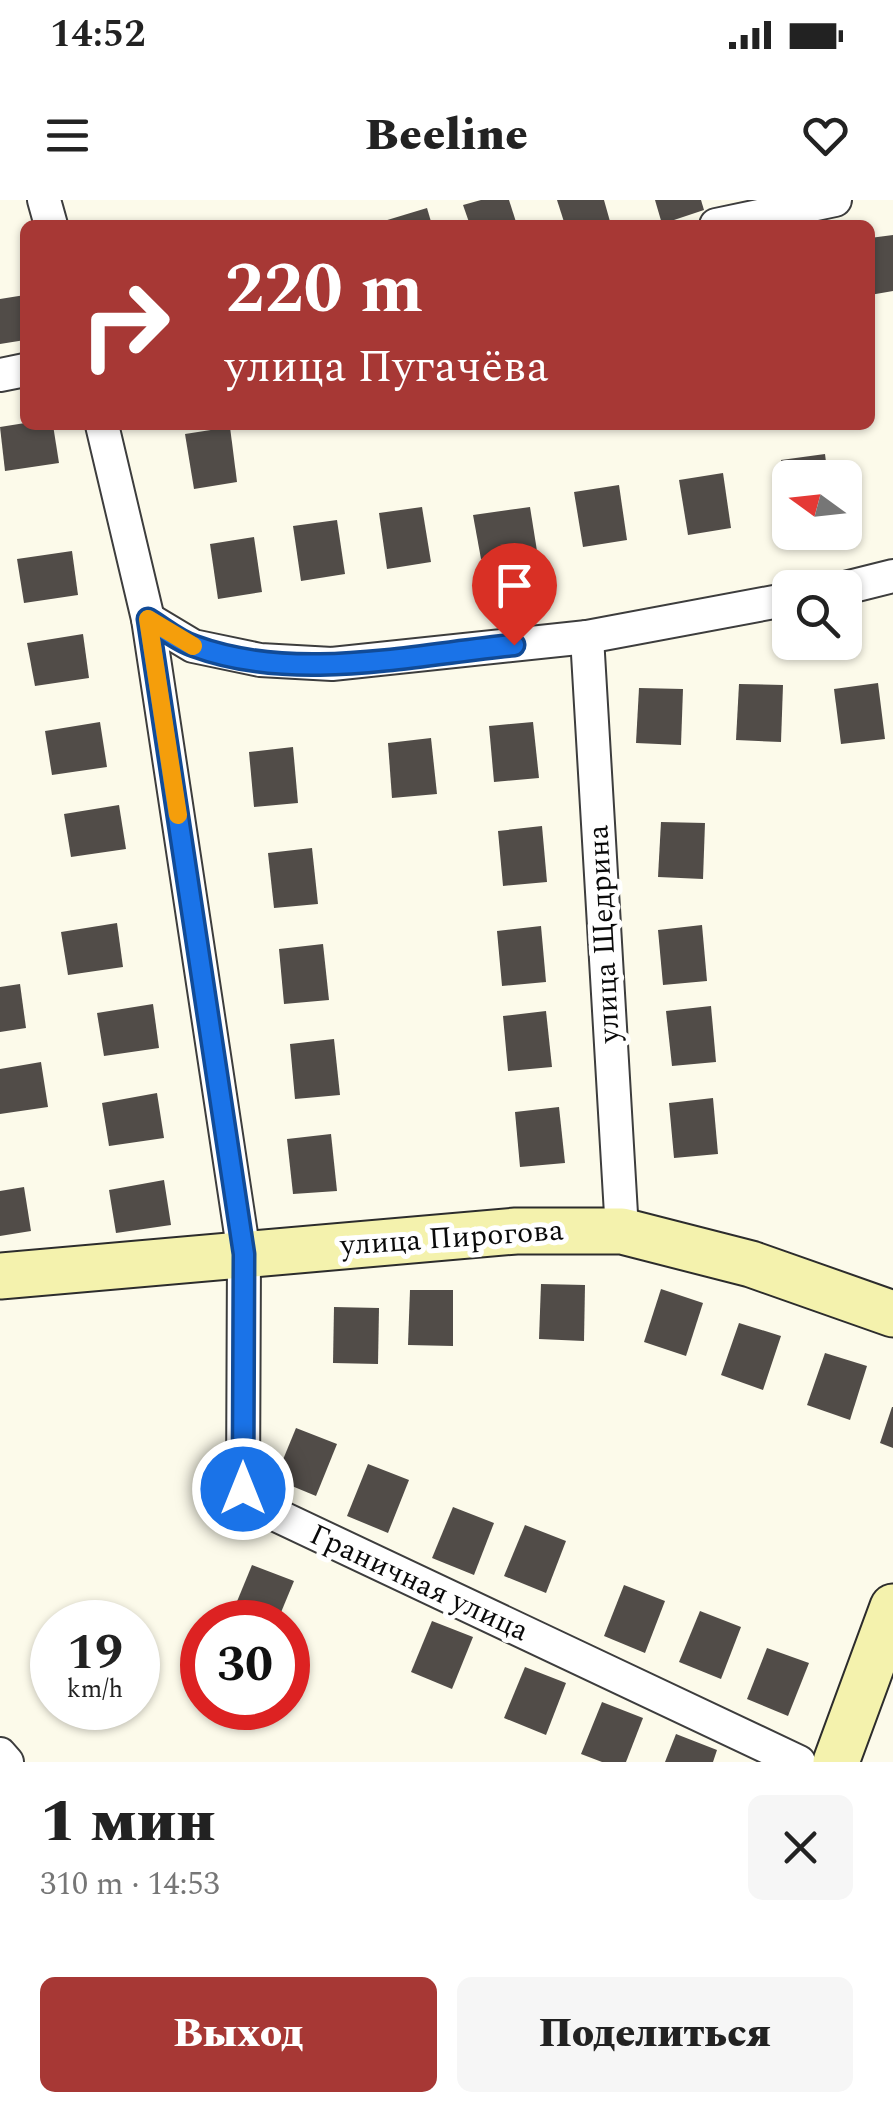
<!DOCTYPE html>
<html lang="ru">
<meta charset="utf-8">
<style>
body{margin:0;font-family:Spectral,serif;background:#f6f6f6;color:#222;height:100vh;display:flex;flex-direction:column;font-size:38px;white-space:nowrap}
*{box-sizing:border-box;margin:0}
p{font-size:32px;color:#767676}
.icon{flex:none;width:55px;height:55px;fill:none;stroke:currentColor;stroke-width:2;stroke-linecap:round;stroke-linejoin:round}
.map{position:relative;height:1562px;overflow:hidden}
.details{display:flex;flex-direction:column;background:#fff;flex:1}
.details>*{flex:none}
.banner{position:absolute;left:20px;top:20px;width:855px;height:210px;border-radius:15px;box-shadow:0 2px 8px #0004;background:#a73835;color:#fff;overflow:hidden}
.needle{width:65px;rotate:285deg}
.tools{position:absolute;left:772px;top:260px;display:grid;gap:20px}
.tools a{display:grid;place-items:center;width:90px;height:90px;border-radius:15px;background:#fff;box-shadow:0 2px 8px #0004;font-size:50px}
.speed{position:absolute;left:30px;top:1400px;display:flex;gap:20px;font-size:50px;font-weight:700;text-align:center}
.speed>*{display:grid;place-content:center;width:130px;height:130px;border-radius:50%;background:#fff;box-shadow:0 2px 8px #0004;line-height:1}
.speed small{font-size:25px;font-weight:400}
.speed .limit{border:15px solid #d22;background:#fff;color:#111}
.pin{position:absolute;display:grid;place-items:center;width:85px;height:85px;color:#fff;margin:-102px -42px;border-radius:50% 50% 50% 0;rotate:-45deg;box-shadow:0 0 10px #0007}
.pin .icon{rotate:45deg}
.me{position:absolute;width:110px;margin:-55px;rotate:0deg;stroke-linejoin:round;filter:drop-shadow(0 0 8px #0008)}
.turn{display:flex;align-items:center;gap:35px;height:210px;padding:0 40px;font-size:45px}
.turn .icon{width:130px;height:130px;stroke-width:2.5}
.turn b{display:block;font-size:70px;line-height:85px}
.round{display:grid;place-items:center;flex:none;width:105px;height:105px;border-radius:15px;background:#f6f6f6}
.head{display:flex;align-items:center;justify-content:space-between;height:170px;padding:0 40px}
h1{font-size:60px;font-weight:800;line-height:75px}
.button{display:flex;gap:20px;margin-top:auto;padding:20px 40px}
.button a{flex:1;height:115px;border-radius:15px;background:#a73835;color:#fff;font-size:40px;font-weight:800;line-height:115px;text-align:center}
.button a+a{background:#f6f6f6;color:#222}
.status{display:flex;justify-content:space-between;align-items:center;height:70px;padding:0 50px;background:#fff;direction:ltr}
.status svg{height:28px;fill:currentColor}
header{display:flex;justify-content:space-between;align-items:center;height:130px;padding:0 40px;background:#fff;font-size:45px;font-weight:800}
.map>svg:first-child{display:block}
.building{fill:#514c48}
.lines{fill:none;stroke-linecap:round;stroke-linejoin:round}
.street-casing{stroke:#3d3d3d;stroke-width:36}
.secondary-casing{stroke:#2c2c2c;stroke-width:49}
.street{stroke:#fff;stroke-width:32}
.secondary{stroke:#f4f2ad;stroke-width:45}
.route-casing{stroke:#114b97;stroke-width:25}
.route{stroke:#1a73e8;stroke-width:18}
.slow{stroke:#f59e0b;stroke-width:18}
.labels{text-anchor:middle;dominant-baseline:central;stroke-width:10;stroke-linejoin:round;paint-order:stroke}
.street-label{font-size:30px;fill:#0a0a0a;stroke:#fff}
</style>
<div class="status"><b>14:52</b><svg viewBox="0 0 49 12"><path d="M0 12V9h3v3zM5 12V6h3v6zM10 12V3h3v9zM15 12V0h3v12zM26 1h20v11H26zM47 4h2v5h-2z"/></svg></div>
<header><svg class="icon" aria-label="menu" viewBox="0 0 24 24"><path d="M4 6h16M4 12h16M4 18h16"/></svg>Beeline<svg class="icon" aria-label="heart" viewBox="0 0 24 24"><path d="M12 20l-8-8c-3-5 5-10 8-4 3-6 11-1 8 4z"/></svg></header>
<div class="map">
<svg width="893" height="1562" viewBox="0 0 893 1562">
<rect width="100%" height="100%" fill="#fcfaea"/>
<g class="building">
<polygon points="481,0 509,0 517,25 470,25 463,5"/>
<polygon points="557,0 604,0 611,25 565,25"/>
<polygon points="655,0 701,0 704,10 662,24"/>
<polygon points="427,8 432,25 385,25 384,21"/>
<polygon points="893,35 893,91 870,95 870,38"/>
<polygon points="25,95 25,140 0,144 0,99"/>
<polygon points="25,223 53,225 59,263 5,271 0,227"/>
<polygon points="230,227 237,282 194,289 185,234"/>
<polygon points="825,254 828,278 790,278 788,307 781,260"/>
<polygon points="723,273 731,328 688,335 679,280"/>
<polygon points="619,285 627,340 583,347 574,292"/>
<polygon points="422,307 431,362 387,369 379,313"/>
<polygon points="530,307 537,351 481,359 473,315"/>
<polygon points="337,320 345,374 301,381 293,326"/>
<polygon points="254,337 262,392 218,399 210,344"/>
<polygon points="72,351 78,395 24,403 17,359"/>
<polygon points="83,434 89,478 35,486 27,443"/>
<polygon points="878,483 885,539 841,544 834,489"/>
<polygon points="739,484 783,485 781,542 736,540"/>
<polygon points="639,488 683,489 681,545 636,543"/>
<polygon points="100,522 107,567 52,575 45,531"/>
<polygon points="533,522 539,578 494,582 489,526"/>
<polygon points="431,538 437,594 392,598 388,543"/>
<polygon points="293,547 298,603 254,607 249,552"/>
<polygon points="119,605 126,649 71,657 64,614"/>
<polygon points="661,622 705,623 703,679 658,677"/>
<polygon points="542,626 547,682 503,686 498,631"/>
<polygon points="312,648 318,704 274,708 268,653"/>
<polygon points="117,723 123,767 68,775 61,732"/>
<polygon points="702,725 707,781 663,785 658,730"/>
<polygon points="541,726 546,782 502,786 497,731"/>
<polygon points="323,744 329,800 284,804 279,749"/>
<polygon points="20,784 26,828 0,832 0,787"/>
<polygon points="153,804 159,848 104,856 97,813"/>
<polygon points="711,806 716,862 672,866 666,811"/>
<polygon points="546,811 552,867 508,871 503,816"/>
<polygon points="334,839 340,895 295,899 290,844"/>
<polygon points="41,862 48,907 0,914 0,869"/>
<polygon points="157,893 164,938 109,946 102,903"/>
<polygon points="713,898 718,954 674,958 669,903"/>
<polygon points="559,907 565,963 520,967 515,912"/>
<polygon points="331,934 337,991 293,994 287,939"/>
<polygon points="164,980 171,1025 116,1033 109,990"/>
<polygon points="24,987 31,1031 0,1036 0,991"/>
<polygon points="541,1084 585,1085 584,1141 539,1139"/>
<polygon points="661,1089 703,1103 686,1156 644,1142"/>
<polygon points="410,1090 453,1090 453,1146 408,1145"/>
<polygon points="334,1107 379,1108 378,1164 333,1163"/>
<polygon points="739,1123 781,1136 763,1190 721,1175"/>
<polygon points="825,1153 867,1166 850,1220 807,1205"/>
<polygon points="892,1207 893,1207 893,1248 880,1243"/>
<polygon points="296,1228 337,1244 316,1296 275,1279"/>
<polygon points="368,1264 409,1280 388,1333 347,1316"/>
<polygon points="453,1307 494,1323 474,1375 432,1358"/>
<polygon points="525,1325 566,1341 546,1393 504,1376"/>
<polygon points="252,1365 294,1381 277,1422 247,1422 231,1416"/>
<polygon points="624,1385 665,1401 645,1453 604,1436"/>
<polygon points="700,1411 741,1427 721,1479 679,1462"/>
<polygon points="432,1421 473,1437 452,1489 411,1472"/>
<polygon points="767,1448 809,1463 788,1516 747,1499"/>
<polygon points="525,1467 566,1483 546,1535 504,1518"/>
<polygon points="602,1502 643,1518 626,1562 602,1562 581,1554"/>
<polygon points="676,1534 717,1550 713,1562 665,1562"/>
</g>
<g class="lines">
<g class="street-casing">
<g id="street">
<polyline points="44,0 51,25"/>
<polyline points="716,25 835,0"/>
<polyline points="0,175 25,170"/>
<polyline points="102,225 148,419 244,1054 243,1289 257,1306 799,1562"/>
<polyline points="845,388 893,376"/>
<polyline points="148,419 193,446 260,460 332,464 587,437 790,399"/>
<polyline points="587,437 622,1031"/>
<polyline points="0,1554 7,1562"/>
</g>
</g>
<g class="secondary-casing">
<g id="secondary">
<polyline points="0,1076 516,1031 622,1031 751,1064 893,1114"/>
<polyline points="836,1562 893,1407"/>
</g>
</g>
<use href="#street" class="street"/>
<use href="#secondary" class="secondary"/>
</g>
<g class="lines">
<g class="route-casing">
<path id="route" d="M243 1289 244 1054 148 419C163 428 178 441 194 446 294 483 412 455 514 445"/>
</g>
<use href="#route" class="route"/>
<polyline class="slow" points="178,615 148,419 193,446"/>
</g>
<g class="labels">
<g class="street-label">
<text transform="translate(604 734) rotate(-93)">улица Щедрина</text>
<text transform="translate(452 1038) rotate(-4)">улица Пирогова</text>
<text transform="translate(419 1383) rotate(25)">Граничная улица</text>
</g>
</g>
</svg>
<div class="tools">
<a><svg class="needle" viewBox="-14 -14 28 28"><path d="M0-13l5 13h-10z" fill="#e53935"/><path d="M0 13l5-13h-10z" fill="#767676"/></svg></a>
<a><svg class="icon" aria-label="search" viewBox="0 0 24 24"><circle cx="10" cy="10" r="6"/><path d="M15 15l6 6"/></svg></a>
</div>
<div class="speed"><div>19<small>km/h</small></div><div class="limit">30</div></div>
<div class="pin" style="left:514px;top:445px;background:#d93025"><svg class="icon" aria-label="arrive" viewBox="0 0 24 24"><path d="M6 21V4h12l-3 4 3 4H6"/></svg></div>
<svg class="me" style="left:243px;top:1289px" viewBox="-20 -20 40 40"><circle r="17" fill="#1a73e8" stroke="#fff" stroke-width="3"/><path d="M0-11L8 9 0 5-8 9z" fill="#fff"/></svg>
<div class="banner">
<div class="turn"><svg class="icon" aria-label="right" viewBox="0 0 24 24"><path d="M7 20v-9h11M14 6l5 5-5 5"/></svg><div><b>220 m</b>улица Пугачёва</div></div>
</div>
</div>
<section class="details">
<div class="head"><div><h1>1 мин</h1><p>310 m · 14:53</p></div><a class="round"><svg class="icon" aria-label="close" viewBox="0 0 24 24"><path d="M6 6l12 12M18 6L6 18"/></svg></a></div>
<div class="button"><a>Выход</a><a>Поделиться</a></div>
</section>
